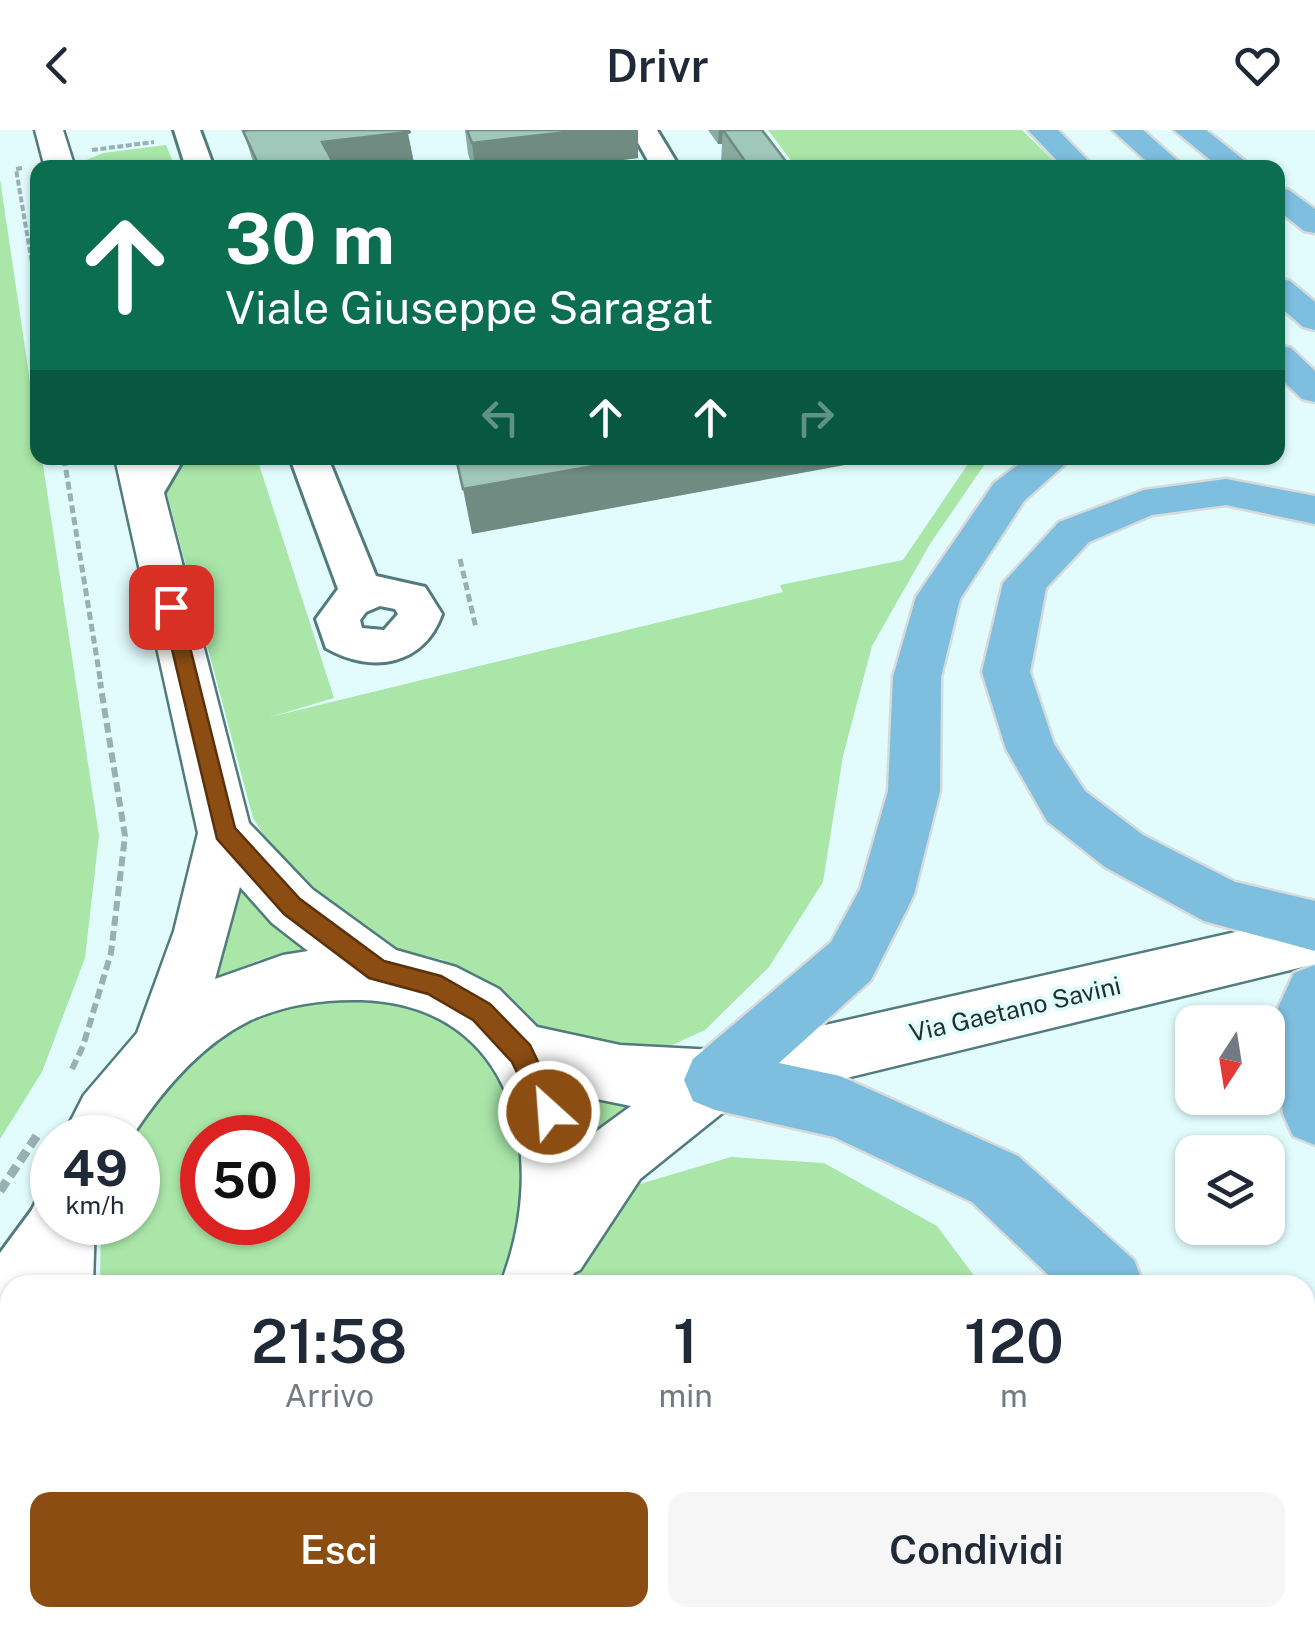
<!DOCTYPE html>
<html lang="it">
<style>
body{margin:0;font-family:"Public Sans",sans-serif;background:#f6f6f7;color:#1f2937;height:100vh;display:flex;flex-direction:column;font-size:38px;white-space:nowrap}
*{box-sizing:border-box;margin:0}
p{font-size:32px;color:#747a83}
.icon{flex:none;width:55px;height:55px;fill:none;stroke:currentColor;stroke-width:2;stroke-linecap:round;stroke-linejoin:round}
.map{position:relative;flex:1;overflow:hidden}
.side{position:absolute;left:0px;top:1145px;width:1315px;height:352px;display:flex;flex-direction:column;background:#fff;border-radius:30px 30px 0 0;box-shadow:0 2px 8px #0004}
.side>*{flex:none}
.top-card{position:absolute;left:30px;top:30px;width:1255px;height:305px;border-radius:20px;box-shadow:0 2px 8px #0004;background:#0b6e4f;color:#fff;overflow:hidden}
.needle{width:65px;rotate:192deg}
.tools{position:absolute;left:1175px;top:875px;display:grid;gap:20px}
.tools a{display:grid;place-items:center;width:110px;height:110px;border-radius:20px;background:#fff;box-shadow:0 2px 8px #0004;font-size:50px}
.speed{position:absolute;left:30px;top:985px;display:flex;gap:20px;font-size:50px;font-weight:700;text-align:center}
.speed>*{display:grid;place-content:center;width:130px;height:130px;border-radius:50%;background:#fff;box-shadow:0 2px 8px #0004;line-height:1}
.speed small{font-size:25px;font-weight:400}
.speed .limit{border:15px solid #d22;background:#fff;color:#111}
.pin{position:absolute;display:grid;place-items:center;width:85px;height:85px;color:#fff;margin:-42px;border-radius:20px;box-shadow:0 5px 15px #0006}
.me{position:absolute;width:110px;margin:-55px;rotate:334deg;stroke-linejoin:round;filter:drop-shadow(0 0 8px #0008)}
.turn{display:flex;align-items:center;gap:35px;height:210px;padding:0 30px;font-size:45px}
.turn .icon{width:130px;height:130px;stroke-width:2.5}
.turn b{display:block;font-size:70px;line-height:85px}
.lanes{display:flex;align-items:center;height:95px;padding:0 30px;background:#0003;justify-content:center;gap:50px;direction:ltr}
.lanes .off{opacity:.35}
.eta{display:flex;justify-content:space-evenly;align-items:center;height:170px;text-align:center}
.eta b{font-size:60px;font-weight:600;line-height:70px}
.primary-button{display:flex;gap:20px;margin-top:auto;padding:20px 30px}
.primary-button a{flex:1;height:115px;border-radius:20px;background:#8c4d13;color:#fff;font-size:40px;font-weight:600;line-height:115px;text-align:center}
.primary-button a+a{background:#f6f6f7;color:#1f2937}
header{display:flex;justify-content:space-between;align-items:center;height:130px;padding:0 30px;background:#fff;font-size:45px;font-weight:600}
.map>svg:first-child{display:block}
.green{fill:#a9e6a8;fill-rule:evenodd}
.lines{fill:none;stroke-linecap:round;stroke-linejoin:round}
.minor-casing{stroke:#527b7e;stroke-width:6}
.secondary-casing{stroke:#527b7e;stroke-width:5}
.trunk-casing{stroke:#d6dada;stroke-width:5}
.path-far3{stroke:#99b0b2;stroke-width:4;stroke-dasharray:6 2.5;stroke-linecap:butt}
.path-far2{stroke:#99b0b2;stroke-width:5;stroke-dasharray:8 4;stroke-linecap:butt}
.path-far1{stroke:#99b0b2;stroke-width:6;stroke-dasharray:10 5;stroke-linecap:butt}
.path{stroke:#99b0b2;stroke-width:9;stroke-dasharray:12 6;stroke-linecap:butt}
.minor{fill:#fff;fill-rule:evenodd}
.secondary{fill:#fff;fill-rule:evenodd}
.trunk{fill:#7ebede;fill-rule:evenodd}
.wall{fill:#89aba0}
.shaded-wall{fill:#6f8b82}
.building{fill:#9fc7ba;stroke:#6f8b82;stroke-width:2.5}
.route{fill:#8c4d13;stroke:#5b320c;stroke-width:2.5}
.labels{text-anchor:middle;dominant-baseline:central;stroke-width:8;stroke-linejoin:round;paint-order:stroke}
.street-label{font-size:25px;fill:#1e3031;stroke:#e2fcfe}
</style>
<header><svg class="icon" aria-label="back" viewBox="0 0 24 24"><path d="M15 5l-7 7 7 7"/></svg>Drivr<svg class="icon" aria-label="heart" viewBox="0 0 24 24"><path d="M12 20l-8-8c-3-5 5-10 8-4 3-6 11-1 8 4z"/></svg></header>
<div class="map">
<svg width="1315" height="1496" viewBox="0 0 1315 1496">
<rect width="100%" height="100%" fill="#e2fcfe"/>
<g class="green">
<polygon points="768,0 1022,0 1060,37 796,37"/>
<polygon points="166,15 175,37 83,37 82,32 103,23"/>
<polygon points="0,49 37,299 38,328 42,328 99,706 85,828 42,942 0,1009"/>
<polygon points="187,328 257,328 334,568 270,587 783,462 780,455 903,430 972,328 989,328 930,414 872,516 843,626 823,752 769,837 705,900 655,923 531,899 501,865 443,830 398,819 338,790 289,746 253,688 163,349 181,337"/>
<polygon points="235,728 320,823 258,830 204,862"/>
<path d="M338 866C362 869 391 869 414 876 495 900 537 997 523 1075 518 1104 508 1129 496 1155H100L101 1093 138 1092V1008L129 1007C146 985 162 958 182 938 224 895 281 875 338 866ZM202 1008H288V1092H202Z"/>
<polygon points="564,947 671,964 580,1023"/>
<polygon points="731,1027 824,1033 937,1096 981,1155 568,1155 579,1125 633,1056"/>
<polygon points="1,1424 10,1425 10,1488 213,1488 224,1496 0,1496"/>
<polygon points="543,1488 1237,1488 1246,1496 547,1496"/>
</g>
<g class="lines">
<g class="minor-casing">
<g id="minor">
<polygon points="174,0 200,0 214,38 186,38"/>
<polygon points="631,0 657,0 680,38 652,38"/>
<polygon points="146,328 184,328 158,373 144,377 130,373 124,364"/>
<path d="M290 328H328L376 446 425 457 442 484C424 536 371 544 326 518L316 489 338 459ZM380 476 395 479 398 484 384 500 362 498 360 490 366 482Z"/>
<polygon points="52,1067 52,1092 91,1092 92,1096 83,1119 57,1155 10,1155 10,1185 0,1181 0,1123 37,1073"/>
<rect x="0" y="1280" width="10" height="72"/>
</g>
</g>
<g class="secondary-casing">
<g id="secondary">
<polygon points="35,0 63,0 75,38 45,38"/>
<path d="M115 328H155L249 693 312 759 396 820 456 837 499 859 537 897 620 915 715 920 1315 784V834L731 976 640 1049 580 1140 574 1143 570 1155H500C550 1031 518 875 361 870 323 869 283 875 249 891 199 916 161 962 131 1008H62L84 965 137 903 174 801 198 703ZM240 757 272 793 308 821 283 825 215 849ZM572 964 631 976 594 1003 585 1015Z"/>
<polygon points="52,1062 52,1092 95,1092 93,1155 23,1155 27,1092 37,1068"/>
<polygon points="377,1488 461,1488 465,1496 381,1496"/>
<polygon points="464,1488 546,1488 547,1496 465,1496"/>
</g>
</g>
<g class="trunk-casing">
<g id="trunk">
<polygon points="1028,0 1058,0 1095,38 1064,38"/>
<polygon points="1112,0 1143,0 1186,38 1154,38"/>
<polygon points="1174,0 1206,0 1254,38 1220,38"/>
<polygon points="1278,57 1289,60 1315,79 1315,103 1304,101 1278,80"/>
<polygon points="1278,148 1290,151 1315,172 1315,200 1303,197 1278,175"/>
<polygon points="1278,215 1291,218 1315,241 1315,272 1302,269 1278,246"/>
<polygon points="1027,328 1072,328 1024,371 960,469 941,547 940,661 914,764 906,781 871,850 779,933 840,946 1018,1026 1134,1130 1144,1155 1059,1155 972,1072 834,1007 715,980 693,971 684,950 693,929 831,812 860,759 888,661 893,547 916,467 994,353"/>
<polygon points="1226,349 1315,366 1315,394 1226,375 1152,385 1089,412 1046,458 1030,542 1054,614 1085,661 1143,705 1235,752 1315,771 1315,821 1204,791 1105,737 1047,691 1006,619 982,542 1003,453 1059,392 1144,360"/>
<polygon points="1315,835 1315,1015 1293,1006 1283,984 1276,882 1294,843"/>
<polygon points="1305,1358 1315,1362 1315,1449 1305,1445"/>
</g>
</g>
<g class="path-far3">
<polyline points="92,20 154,12"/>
<polyline points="22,38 16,39 38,169"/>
</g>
<g class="path-far2">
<polyline points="64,328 101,554"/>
<polyline points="460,429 476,498"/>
</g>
<polyline class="path-far1" points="72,939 83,916 111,823 125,706 100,552"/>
<g class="path">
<polyline points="0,1061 38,1004"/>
<polyline points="0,1395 10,1393"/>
<polyline points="296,1488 308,1496"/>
</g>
<use href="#minor" class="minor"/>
<use href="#secondary" class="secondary"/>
<use href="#trunk" class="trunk"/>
</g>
<g class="wall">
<polygon points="243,0 410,0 411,3 408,4 415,38 255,38"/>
<polygon points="465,0 638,0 638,28 558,38 473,38 468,24"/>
<polygon points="708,0 762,0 791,38 724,38 721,34 722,14 718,14"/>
</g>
<g class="shaded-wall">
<polygon points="246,0 410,0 411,3 408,4 415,38 328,38"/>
<polygon points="585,0 638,0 638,28 558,38 475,38 472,13"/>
<polygon points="719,0 723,0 722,14 718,14"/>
<polygon points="640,328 883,328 472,404 463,359"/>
</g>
<g class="building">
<polygon points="249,0 407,0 408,2 322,12 336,38 260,38 243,1"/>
<polygon points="467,0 585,0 472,13"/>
<polygon points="723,0 762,0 791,38 750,38"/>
<polygon points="456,328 640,328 463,359"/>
</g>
<polygon class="route" points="171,471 180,477 235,698 300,769 384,831 441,846 490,874 530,915 562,982 558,991 549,995 540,991 512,932 473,890 428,864 369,848 284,784 217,709 162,477"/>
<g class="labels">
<g class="street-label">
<text transform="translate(1015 879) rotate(-13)">Via Gaetano Savini</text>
</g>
</g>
</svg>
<div class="tools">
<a><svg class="needle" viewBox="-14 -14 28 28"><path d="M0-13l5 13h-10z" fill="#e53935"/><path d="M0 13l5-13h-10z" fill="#747a83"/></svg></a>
<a><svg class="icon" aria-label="layers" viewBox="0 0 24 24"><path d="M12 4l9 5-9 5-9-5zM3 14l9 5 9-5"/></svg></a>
</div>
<div class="speed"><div>49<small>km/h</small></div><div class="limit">50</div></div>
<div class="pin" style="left:171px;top:477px;background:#d93025"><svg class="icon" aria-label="arrive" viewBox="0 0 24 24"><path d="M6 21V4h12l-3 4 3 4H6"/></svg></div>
<svg class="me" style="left:549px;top:982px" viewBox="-20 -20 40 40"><circle r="17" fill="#8c4d13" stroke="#fff" stroke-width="3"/><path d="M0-11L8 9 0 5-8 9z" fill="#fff"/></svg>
<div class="top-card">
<div class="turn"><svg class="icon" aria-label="ahead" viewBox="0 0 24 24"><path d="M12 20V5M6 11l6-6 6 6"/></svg><div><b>30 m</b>Viale Giuseppe Saragat</div></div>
<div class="lanes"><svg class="icon off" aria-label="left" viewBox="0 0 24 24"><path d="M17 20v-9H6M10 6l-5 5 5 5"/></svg><svg class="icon" aria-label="ahead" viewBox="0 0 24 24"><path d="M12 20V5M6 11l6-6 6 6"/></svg><svg class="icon" aria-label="ahead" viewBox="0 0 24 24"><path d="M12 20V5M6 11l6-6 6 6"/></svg><svg class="icon off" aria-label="right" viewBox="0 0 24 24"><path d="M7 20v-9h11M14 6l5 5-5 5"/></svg></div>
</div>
<section class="side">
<div class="eta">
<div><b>21:58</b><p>Arrivo</p></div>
<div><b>1</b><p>min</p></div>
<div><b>120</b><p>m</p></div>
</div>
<div class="primary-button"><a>Esci</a><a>Condividi</a></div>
</section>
</div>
